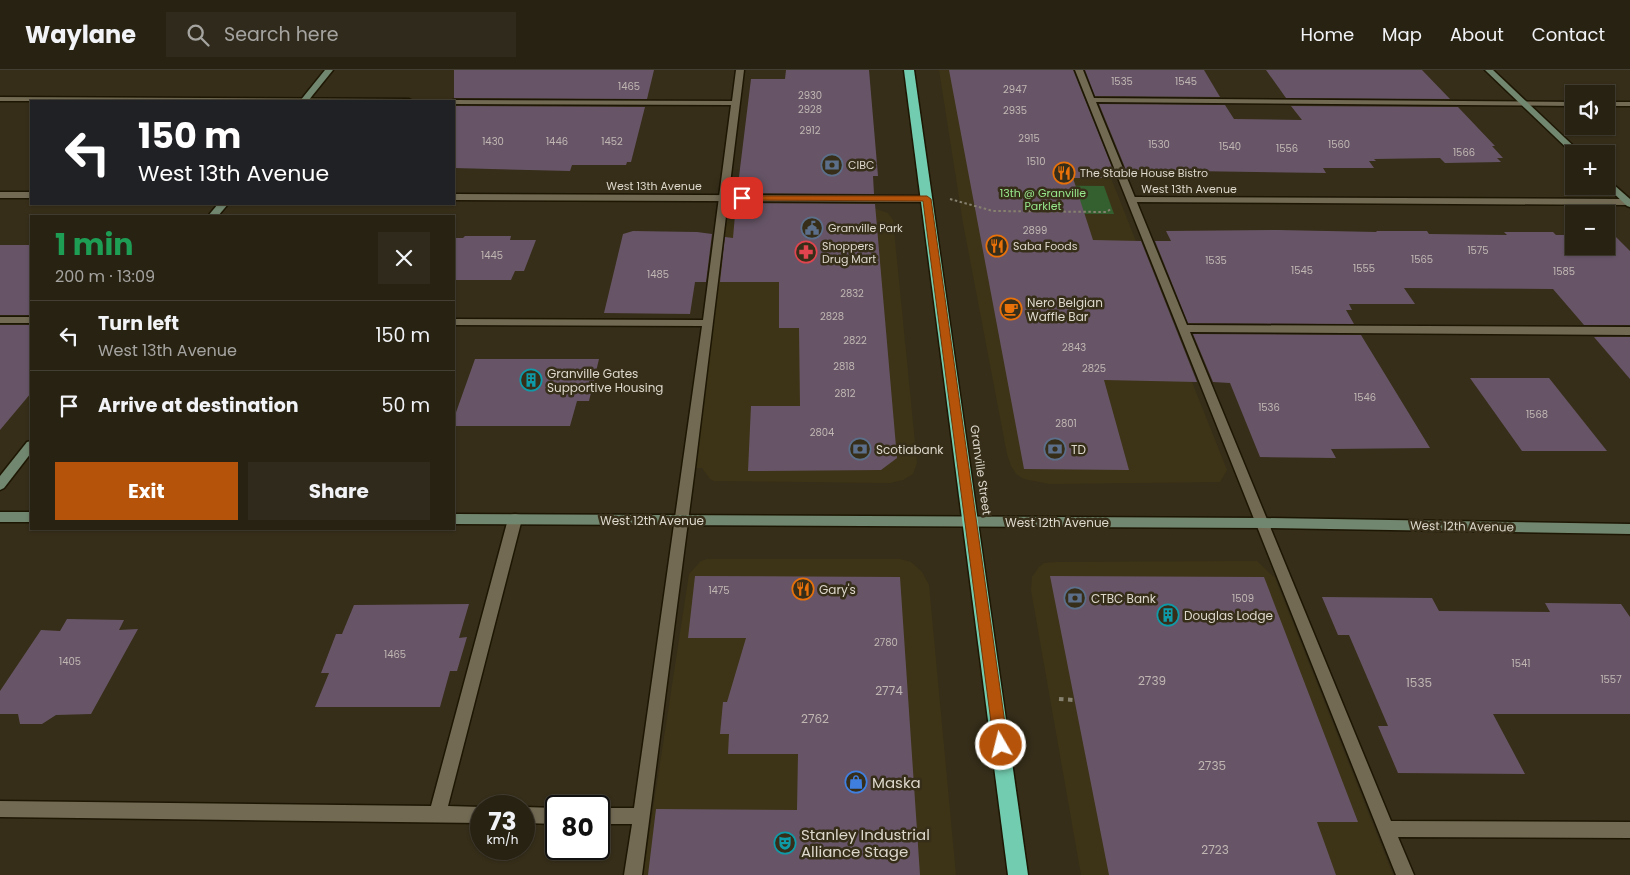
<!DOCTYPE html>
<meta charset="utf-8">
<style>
body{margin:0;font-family:Poppins,sans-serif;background:#302a1c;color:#f1f3f6;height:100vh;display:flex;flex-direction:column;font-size:19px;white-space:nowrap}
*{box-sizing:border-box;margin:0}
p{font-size:16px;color:#a5a4a0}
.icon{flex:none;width:28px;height:28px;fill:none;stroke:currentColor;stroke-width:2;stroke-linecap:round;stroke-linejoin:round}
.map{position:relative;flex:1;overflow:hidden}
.panel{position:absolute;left:30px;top:145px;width:425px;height:315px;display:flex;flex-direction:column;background:#282213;border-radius:0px;box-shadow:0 1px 4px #0004,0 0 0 1px #443f33}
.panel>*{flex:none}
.guide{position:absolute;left:30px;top:30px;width:425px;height:105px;border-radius:0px;box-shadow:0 1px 4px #0004,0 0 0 1px #443f33;background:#202124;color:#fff;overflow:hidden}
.controls{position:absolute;left:1565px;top:15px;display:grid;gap:10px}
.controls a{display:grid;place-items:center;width:50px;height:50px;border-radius:0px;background:#282213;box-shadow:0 1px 4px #0004,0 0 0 1px #443f33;font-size:25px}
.speed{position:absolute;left:470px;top:725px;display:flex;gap:10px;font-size:25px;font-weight:700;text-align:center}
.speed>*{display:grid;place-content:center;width:65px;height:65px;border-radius:50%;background:#282213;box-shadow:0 1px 4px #0004,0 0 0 1px #443f33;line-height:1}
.speed small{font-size:12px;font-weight:400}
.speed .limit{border:2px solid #111;border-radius:8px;background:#fff;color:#111}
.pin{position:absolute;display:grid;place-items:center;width:42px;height:42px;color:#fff;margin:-21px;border-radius:10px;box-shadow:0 2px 8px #0006}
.me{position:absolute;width:55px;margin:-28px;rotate:352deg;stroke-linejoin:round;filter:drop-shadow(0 0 4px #0008)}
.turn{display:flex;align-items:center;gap:18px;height:105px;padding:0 25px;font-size:22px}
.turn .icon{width:65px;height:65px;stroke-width:2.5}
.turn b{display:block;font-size:35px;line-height:42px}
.round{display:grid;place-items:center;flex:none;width:52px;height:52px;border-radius:0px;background:#302a1c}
.summary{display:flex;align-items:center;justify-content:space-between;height:85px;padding:0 25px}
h1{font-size:30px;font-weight:700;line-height:38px;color:#1e9e55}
.action{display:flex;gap:10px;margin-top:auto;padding:10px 25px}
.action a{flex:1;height:58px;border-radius:0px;background:#b45309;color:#fff;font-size:20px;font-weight:700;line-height:58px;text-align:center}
.action a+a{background:#302a1c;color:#f1f3f6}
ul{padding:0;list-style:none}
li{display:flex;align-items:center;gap:15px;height:70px;padding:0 25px;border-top:1px solid #443f33}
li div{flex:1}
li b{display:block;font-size:19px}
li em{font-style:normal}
header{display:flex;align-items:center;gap:30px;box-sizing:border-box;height:70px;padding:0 25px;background:#282213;border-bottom:1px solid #443f33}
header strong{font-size:24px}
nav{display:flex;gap:28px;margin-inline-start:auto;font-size:18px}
.search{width:350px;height:45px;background:#302a1c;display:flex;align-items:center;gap:12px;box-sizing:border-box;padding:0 18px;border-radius:0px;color:#a5a4a0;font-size:19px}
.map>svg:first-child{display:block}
.built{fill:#3d3417}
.green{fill:#345f2e}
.building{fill:#675567}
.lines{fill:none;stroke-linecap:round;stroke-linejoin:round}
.lane-casing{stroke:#1d1603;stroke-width:3}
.street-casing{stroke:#1d1603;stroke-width:3}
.secondary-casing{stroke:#1d1603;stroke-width:3}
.highway-casing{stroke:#1d1603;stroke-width:3}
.path-far1{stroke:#86806f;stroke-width:2;stroke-dasharray:2.5 2.5;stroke-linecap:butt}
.path{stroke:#86806f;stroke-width:4;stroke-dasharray:4.5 4.5;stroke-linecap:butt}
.lane{fill:#726a53;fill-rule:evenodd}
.street{fill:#726a53;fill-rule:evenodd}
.secondary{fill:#72876f;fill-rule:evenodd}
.highway{fill:#72ccaf;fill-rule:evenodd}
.route{fill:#b45309;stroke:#753606}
.labels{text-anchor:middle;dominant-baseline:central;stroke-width:5;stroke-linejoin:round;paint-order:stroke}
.number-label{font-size:10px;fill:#c0b7b3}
.far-poi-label{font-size:11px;fill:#ddd8cc;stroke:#362e19;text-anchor:start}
.far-street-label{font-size:11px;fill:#ddd8cc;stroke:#362e19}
.far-park-label{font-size:11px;fill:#97e88c;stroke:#362e19}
.poi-label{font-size:12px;fill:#ddd8cc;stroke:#362e19;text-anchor:start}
.street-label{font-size:12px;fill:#ddd8cc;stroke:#362e19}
.near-number-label{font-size:12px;fill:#c0b7b3}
.near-poi-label{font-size:15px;fill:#ddd8cc;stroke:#362e19;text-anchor:start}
</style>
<header>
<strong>Waylane</strong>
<div class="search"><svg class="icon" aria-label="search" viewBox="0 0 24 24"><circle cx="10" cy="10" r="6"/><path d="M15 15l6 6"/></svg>Search here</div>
<nav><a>Home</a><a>Map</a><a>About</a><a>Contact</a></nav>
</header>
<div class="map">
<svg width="1630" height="805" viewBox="0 0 1630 805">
<rect width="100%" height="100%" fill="#362e19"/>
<g class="built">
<polygon points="939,0 1068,0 1227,400 1220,412 1050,414 1024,409 1016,404 1011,396 1007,384 963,153"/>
<polygon points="870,137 888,143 893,150 917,393 913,404 903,410 890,413 714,411 710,409 702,398 689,398 720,150 731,150 738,139"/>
<polygon points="707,489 900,489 911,492 922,502 929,515 956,805 643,805 689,504 701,491"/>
<polygon points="1257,491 1275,508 1393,805 1081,805 1031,520 1032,507 1039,497 1044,493 1058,492"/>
</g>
<polygon class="green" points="975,115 1104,116 1114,144 980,143"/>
<g class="building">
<polygon points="454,0 654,0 647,29 454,28"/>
<polygon points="786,0 869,0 878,106 873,106 874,124 737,123 751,9 785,9"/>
<polygon points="949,0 1073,0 1113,100 1107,100 1110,108 1073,108 1093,170 1141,171 1197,312 1104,310 1129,400 1024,399"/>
<polygon points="1085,0 1204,0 1220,27 1095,26"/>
<polygon points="1266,0 1422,0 1450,29 1286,28"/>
<polygon points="1099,34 1225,35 1234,49 1302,50 1291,36 1458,37 1495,76 1492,76 1503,88 1497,88 1501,92 1445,93 1440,88 1374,89 1376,91 1369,91 1374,98 1323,98 1326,103 1126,100"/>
<polygon points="454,36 645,37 631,92 627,92 626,95 572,95 570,101 454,98"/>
<polygon points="736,133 875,134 897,388 881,400 748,401 751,336 800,336 799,258 779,258 779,212 720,212 725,167 733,168"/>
<polygon points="1278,160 1377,162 1376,161 1427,161 1429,164 1507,165 1504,162 1553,162 1556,165 1574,165 1574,176 1606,176 1606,166 1615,166 1630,181 1630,255 1584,255 1553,219 1404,218 1415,234 1349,234 1352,240 1346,240 1354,254 1188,253 1155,171 1171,171 1166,161"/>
<polygon points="633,161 697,162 712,164 706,212 695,212 690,244 604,243 623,164"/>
<polygon points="465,166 511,166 510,170 536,170 524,201 515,201 511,210 454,210 454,168 463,168"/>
<rect x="0" y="175" width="31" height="70"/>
<polygon points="0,255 31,255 31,323 0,360"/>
<polygon points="1193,264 1361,265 1430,378 1331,379 1336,388 1260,387 1230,313 1213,312"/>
<polygon points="1594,267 1630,267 1630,309"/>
<polygon points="475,289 599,289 589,331 577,331 570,356 454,356 454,348"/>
<polygon points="1470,308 1549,308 1607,381 1522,381"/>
<polygon points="695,506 900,507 920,805 648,805 656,739 797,740 798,684 728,684 729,664 720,664 723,632 727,632 746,568 688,568"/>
<polygon points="1050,506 1264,507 1358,752 1317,752 1336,805 1109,805"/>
<polygon points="1322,527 1432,528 1439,541 1550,542 1545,533 1621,534 1630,547 1630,644 1493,644 1525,704 1398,703 1378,656 1388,656 1349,565 1338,565"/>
<polygon points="469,534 459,568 467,567 457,601 450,601 440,637 315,637 329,603 321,603 336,564 342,564 354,535"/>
<polygon points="67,549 124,550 119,560 138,559 91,644 56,645 42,654 20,654 18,644 0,644 0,621 41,560 60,561"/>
</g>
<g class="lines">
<g class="lane-casing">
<g id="lane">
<polygon points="736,0 744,0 695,398 642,805 624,805 632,754 599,754 599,738 634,738 702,256 454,255 454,249 703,250 731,35 454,34 454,31 451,31 454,30 732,31"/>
<polygon points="1075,0 1083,0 1094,28 1574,32 1574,36 1096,32 1187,255 1630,257 1630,265 1190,262 1391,751 1630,752 1630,768 1398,767 1414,805 1396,805"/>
<polygon points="0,27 409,29 413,31 0,31"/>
<rect x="1606" y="32" width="24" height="4"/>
<rect x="0" y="247" width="31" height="6"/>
<polygon points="515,444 520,445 522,449 448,736 481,737 481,753 0,747 0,731 431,736 508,449 510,445"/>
<polygon points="524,737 556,738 556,754 524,753"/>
</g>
</g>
<g class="street-casing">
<g id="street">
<rect x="0" y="122" width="31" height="6"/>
<polygon points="454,124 927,126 932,129 927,132 454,130"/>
<polygon points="1132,127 1630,129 1630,135 1129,132 1129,128"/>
</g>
</g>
<g class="secondary-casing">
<g id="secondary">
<polygon points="325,0 333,0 308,31 300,31"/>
<polygon points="1485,0 1493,0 1582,84 1574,85"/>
<polygon points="1606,108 1630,129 1630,137 1627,136 1606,116"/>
<polygon points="218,134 228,134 218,146 208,146"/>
<polygon points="31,371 31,383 4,418 0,420 0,406 27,372"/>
<rect x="0" y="442" width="31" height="10"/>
<polygon points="454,444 1263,448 1630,454 1630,464 1263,458 454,454"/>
</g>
</g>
<g class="highway-casing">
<polygon id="highway" points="904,0 914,0 1028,805 1008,805"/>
</g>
<polyline class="path-far1" points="950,129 993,141 1106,142 1111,139"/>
<polyline class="path" points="1059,629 1074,630"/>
<use href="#lane" class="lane"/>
<use href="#street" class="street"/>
<use href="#secondary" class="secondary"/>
<use href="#highway" class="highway"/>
</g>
<polygon class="route" points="739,126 927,126 931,129 1008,675 1006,680 1001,682 996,680 994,675 923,131 742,130 739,130"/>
<defs>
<g id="bank-ring" transform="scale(1.125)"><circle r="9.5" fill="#362e19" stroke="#5c6f8a" stroke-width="1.5"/><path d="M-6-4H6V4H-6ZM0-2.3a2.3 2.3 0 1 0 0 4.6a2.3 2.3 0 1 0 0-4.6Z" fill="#5c6f8a"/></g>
<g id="restaurant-ring" transform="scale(1.125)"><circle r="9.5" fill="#362e19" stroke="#e8710a" stroke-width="1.5"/><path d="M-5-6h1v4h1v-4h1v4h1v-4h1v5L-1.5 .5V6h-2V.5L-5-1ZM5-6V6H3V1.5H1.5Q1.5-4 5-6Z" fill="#e8710a"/></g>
<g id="civic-ring" transform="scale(1.125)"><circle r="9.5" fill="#362e19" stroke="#5c6f8a" stroke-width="1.5"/><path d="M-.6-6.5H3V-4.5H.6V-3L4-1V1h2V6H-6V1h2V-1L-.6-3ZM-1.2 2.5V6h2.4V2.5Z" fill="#5c6f8a"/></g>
<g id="pharmacy-ring" transform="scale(1.125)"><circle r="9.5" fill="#362e19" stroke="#e0444e" stroke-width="1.5"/><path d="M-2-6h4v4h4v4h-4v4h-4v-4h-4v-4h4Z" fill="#e0444e"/></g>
<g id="cafe-ring" transform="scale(1.125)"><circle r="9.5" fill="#362e19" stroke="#e8710a" stroke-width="1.5"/><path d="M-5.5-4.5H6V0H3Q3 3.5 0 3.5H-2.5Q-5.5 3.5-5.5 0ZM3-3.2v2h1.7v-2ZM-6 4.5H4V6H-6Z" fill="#e8710a"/></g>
<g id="building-ring" transform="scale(1.125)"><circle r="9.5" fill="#362e19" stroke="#0f9aa8" stroke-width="1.5"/><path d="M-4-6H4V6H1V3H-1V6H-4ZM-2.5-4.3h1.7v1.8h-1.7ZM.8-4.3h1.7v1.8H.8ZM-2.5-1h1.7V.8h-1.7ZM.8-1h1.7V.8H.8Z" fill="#0f9aa8"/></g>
<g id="shop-ring" transform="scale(1.125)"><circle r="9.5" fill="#362e19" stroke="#3f7fe0" stroke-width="1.5"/><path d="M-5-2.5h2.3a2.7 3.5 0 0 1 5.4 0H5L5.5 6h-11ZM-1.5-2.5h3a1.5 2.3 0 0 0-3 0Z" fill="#3f7fe0"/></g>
<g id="theatre-ring" transform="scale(1.125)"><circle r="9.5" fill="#362e19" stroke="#0f9aa8" stroke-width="1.5"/><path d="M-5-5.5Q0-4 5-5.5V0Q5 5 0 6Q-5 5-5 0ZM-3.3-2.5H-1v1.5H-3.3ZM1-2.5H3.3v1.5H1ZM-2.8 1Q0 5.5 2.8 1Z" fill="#0f9aa8"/></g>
</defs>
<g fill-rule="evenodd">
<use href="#bank-ring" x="832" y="95"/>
<use href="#restaurant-ring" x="1064" y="103"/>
<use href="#civic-ring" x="812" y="158"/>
<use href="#restaurant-ring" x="997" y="176"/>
<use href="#pharmacy-ring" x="806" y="182"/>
<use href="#cafe-ring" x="1011" y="239"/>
<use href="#building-ring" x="531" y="310"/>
<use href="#bank-ring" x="860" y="379"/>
<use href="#bank-ring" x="1055" y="379"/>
<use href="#restaurant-ring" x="803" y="519"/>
<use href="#bank-ring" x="1075" y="528"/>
<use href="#building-ring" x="1168" y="545"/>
<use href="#shop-ring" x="856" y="712"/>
<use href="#theatre-ring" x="785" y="773"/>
</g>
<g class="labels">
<g class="number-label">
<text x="1122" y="11">1535</text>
<text x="1186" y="11">1545</text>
<text x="629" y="16">1465</text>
<text x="1015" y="19">2947</text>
<text x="810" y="25">2930</text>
<text x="810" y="39">2928</text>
<text x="1015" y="40">2935</text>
<text x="810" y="60">2912</text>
<text x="1029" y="68">2915</text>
<text x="493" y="71">1430</text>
<text x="557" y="71">1446</text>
<text x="612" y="71">1452</text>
<text x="1159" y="74">1530</text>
<text x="1339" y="74">1560</text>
<text x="1230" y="76">1540</text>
<text x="1287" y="78">1556</text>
<text x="1464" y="82">1566</text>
<text x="1036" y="91">1510</text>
<text x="1035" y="160">2899</text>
<text x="1478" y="180">1575</text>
<text x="492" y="185">1445</text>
<text x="1422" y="189">1565</text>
<text x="1216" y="190">1535</text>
<text x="1364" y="198">1555</text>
<text x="1302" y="200">1545</text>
<text x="1564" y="201">1585</text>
<text x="658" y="204">1485</text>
<text x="852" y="223">2832</text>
<text x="832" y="246">2828</text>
<text x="855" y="270">2822</text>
<text x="1074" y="277">2843</text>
<text x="844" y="296">2818</text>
<text x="1094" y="298">2825</text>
<text x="845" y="323">2812</text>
<text x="1365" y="327">1546</text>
<text x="1269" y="337">1536</text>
<text x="1537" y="344">1568</text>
<text x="1066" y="353">2801</text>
<text x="822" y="362">2804</text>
<text x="719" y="520">1475</text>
<text x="1243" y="528">1509</text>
<text x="886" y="572">2780</text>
<text x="395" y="584">1465</text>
<text x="70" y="591">1405</text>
<text x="1521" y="593">1541</text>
<text x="1611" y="609">1557</text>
</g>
<g class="far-poi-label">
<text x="848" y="95">CIBC</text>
<text x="1080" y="103">The Stable House Bistro</text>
<text x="828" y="158">Granville Park</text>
<text x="822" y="176">Shoppers<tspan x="822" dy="13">Drug Mart</tspan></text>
<text x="1013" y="176">Saba Foods</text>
</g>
<g class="far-street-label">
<text x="654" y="116">West 13th Avenue</text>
<text x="1189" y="119">West 13th Avenue</text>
</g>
<g class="far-park-label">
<text x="1043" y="123">13th @ Granville<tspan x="1043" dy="13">Parklet</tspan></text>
</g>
<g class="poi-label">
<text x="1027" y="232">Nero Belgian<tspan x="1027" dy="14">Waffle Bar</tspan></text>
<text x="547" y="303">Granville Gates<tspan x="547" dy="14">Supportive Housing</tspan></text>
<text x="876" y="379">Scotiabank</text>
<text x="1071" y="379">TD</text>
<text x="819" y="519">Gary's</text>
<text x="1091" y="528">CTBC Bank</text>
<text x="1184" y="545">Douglas Lodge</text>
</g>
<g class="street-label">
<text transform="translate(981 400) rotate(82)">Granville Street</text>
<text x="652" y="450">West 12th Avenue</text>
<text x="1057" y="452">West 12th Avenue</text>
<text transform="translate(1462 456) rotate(1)">West 12th Avenue</text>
</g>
<g class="near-number-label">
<text x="1152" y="610">2739</text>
<text x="1419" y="612">1535</text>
<text x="889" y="620">2774</text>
<text x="815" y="648">2762</text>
<text x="1212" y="695">2735</text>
<text x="1215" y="779">2723</text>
</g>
<g class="near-poi-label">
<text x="872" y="712">Maska</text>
<text x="801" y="764">Stanley Industrial<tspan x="801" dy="17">Alliance Stage</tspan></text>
</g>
</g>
</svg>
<div class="controls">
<a><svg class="icon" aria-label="sound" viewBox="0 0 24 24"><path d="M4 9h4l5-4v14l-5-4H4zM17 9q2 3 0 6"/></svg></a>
<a>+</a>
<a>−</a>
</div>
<div class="speed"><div>73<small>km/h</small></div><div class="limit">80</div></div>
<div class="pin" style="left:742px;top:128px;background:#d93025"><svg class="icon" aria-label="arrive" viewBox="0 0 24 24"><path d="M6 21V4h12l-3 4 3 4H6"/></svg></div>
<svg class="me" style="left:1001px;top:675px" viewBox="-20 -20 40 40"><circle r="17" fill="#b45309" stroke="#fff" stroke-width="3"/><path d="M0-11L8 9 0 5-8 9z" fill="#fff"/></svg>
<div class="guide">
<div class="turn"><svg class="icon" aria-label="left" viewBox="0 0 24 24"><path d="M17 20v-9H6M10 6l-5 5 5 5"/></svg><div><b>150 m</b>West 13th Avenue</div></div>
</div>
<section class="panel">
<div class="summary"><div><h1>1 min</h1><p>200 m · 13:09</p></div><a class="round"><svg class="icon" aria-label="close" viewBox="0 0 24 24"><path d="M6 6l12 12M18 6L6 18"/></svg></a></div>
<ul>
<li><svg class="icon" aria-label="left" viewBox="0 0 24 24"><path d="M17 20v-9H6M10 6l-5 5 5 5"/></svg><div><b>Turn left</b><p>West 13th Avenue</p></div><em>150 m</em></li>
<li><svg class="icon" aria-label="arrive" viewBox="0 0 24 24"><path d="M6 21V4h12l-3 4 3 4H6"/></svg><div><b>Arrive at destination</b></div><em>50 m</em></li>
</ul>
<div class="action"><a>Exit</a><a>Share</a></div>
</section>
</div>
